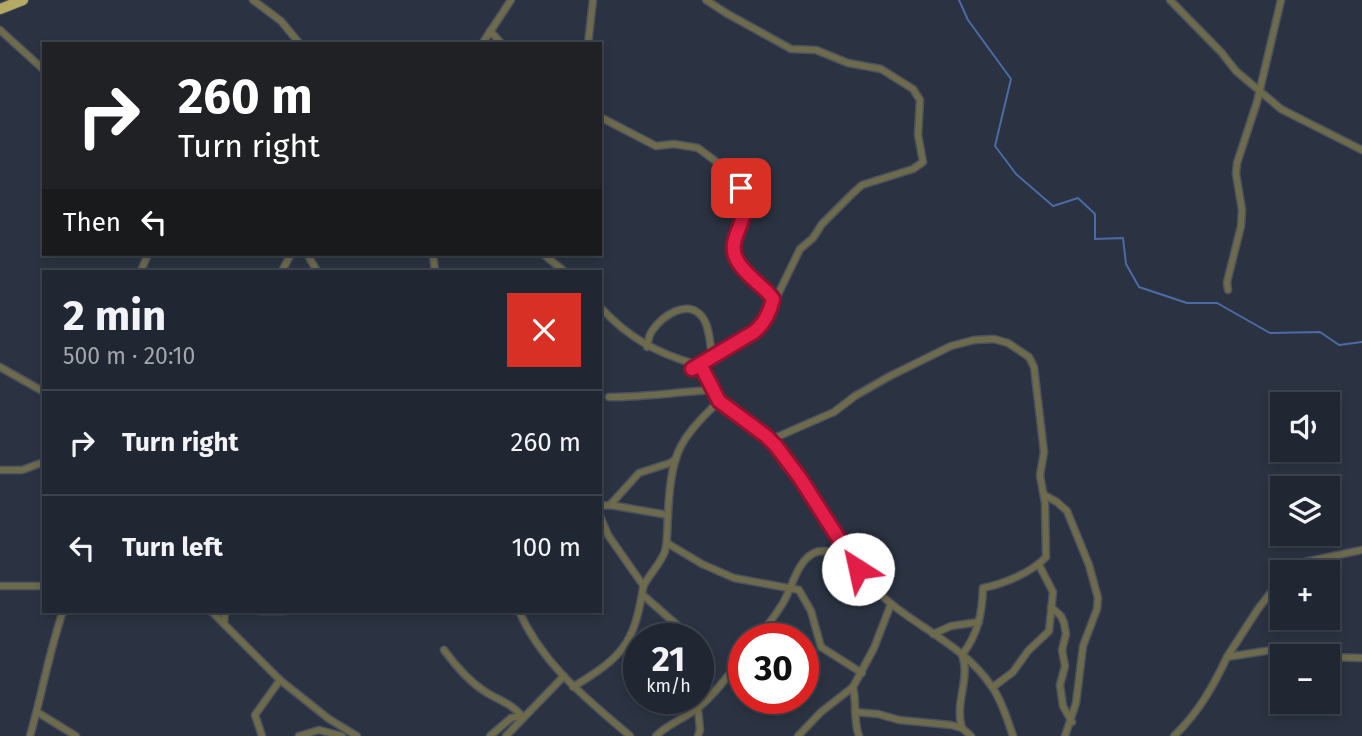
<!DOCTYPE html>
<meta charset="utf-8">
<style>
body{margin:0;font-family:"Fira Sans",sans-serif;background:#2d323e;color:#f1f3f6;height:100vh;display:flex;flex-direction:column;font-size:26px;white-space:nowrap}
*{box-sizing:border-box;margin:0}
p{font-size:23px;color:#a2a5ac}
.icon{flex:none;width:38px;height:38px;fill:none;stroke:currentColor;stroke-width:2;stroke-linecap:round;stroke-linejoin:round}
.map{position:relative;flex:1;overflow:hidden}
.side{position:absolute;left:42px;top:270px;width:560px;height:343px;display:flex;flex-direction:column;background:#202632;border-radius:0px;box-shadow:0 4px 10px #0003,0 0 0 2px #3d434d}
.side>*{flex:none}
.guide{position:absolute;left:42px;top:42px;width:560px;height:214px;border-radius:0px;box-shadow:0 4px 10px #0003,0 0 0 2px #3d434d;background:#202124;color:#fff;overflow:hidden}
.tools{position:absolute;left:1270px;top:392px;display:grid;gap:14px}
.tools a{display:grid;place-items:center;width:70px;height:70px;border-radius:0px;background:#202632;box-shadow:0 4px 10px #0003,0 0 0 2px #3d434d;font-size:35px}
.speed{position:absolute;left:623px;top:623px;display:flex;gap:14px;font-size:35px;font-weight:700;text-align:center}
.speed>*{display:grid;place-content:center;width:91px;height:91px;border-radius:50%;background:#202632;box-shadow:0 4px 10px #0003,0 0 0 2px #3d434d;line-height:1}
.speed small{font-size:18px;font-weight:400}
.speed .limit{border:10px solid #d22;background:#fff;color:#111}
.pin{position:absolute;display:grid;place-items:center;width:60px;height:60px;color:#fff;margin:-30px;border-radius:14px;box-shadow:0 4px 10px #0006}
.me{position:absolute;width:77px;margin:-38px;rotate:325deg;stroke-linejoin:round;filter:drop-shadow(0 0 5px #0008)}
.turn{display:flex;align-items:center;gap:24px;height:147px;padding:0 21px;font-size:32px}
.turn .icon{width:91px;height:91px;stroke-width:2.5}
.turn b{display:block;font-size:49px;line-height:60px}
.then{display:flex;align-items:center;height:66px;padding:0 21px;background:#0003;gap:14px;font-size:26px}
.round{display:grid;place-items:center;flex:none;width:74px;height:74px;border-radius:0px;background:#2d323e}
.head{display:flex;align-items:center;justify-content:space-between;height:119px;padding:0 21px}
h1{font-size:42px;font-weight:700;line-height:52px}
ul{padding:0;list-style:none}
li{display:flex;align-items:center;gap:21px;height:105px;padding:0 21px;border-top:2px solid #3d434d}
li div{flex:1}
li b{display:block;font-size:26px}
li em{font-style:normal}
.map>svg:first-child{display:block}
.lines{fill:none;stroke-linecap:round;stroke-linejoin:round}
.stream{stroke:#4b6ba6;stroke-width:2}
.minor-casing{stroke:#4a515f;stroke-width:9}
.trunk-casing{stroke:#4a515f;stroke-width:12}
.minor{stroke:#6e6a4c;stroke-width:6}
.trunk{stroke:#b4aa64;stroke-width:10}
.route-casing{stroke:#92132f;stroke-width:18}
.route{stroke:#e11d48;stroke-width:12}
</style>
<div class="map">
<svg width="1362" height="736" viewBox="0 0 1362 736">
<rect width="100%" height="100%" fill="#2b3342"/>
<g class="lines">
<polyline class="stream" points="959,0 968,20 1011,79 995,146 1016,174 1053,206 1078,198 1095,214 1095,239 1123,238 1126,264 1139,287 1187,303 1217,303 1270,333 1320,332 1339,345 1362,342"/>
<g class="minor-casing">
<g id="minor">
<polyline points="253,0 281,21 300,44"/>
<polyline points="1170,0 1221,52 1236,71 1281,109 1362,150"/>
<polyline points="0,30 44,70"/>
<polyline points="490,31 502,44"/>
<polyline points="482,44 511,0"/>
<polyline points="588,44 593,0"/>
<polyline points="600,117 656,146 674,144 698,148 726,169 743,191 746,199 742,223 733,244 734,255 739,264 770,295 773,299 772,303"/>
<polyline points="307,254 317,271"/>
<polyline points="433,254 435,271"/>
<polyline points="543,254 564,271"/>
<polyline points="141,271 148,254"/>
<polyline points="282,271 291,254"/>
<polyline points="1228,290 1227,282 1241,226 1242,210 1236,174 1237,163 1257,102 1281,0"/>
<path d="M600 307C629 338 655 352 694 364L692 369 699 366 702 368C709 378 710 391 719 401 736 419 761 427 777 448 811 491 834 543 870 584 906 624 963 642 992 687 1002 701 1007 719 1013 736"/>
<path d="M647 347C649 341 648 336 652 331 662 316 689 297 703 318 710 328 710 345 712 356"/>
<polyline points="0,367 44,392"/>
<polyline points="692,369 758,329 767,317 800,249 813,238 822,224 852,194 862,185 913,169 923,162 918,135 920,100 913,89 881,69 848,63 816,50 791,49 726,13 706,0"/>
<path d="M609 397C644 397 677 392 712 390"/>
<path d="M770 440 834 412 855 396 890 376 951 346 974 340 994 339 1008 343 1029 357 1034 367 1044 452 1040 475 1045 503 1046 557C1031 573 1003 584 983 588 982 614 978 634 962 655 971 677 954 704 962 728"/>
<polyline points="0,470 22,470 44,462"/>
<polyline points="1044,495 1057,502 1067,511 1089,565 1098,598 1097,609 1083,646 1076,703 1065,736"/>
<polyline points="610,505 639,473 670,463 676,459"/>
<polyline points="600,506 610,505 668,515"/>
<polyline points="600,516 608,535 643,585"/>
<polyline points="667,543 702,564 734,578 799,590 811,611 821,647 862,673"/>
<polyline points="1288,572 1297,565 1305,562 1362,550"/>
<polyline points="0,586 44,586"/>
<polyline points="644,596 693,639"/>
<polyline points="1051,607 1061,616 1064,623 1066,634 1062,650 1065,666 1060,685 1063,706 1072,722"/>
<polyline points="211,611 280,680 329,719 357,736"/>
<polyline points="260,611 284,611"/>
<path d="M519 611C542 664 587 699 630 736"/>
<polyline points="224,624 225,611"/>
<polyline points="933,634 951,626 979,622"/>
<path d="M756 639C766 628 775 616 783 603 792 588 797 561 814 553 824 548 837 554 847 555"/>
<path d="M444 650C455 665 469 681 484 691 498 700 511 703 522 716"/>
<polyline points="1227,657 1258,609 1283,577"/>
<polyline points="1328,657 1362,658"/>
<path d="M573 687C622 657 634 645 643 588 645 579 661 564 665 551 668 539 667 527 668 514 669 493 671 464 681 446 690 429 706 414 719 401"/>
<path d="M853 687C857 704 853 720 859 736"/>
<polyline points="993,687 1013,672 1028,651 1049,631 1053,592 1039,565"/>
<polyline points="37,712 76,736"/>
<polyline points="855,712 878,714 899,720 951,725 962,728 971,736"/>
<path d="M30 736C42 694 49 652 63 611"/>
<polyline points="262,736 255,715 280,680"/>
<polyline points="299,736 319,730 342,736"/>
<polyline points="490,736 511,718 522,716"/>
<polyline points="506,736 564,676"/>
<path d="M656 736C669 723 686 718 699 707 716 693 730 673 744 655"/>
<polyline points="698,736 700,730 698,709"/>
<polyline points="798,736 821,712 853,687 874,648 891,604"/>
<path d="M1174 736C1198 713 1213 687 1227 657L1272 650 1314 656"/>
</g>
</g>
<g class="trunk-casing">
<polyline id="trunk" points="0,9 23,0"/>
</g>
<use href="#minor" class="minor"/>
<use href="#trunk" class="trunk"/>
</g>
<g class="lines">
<g class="route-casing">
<path id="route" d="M741 188C757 213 725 237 736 258 742 272 760 284 770 295L773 299C770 312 764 324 754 332L692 369 699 366 702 368 719 401 766 436 776 446 800 478 858 569"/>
</g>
<use href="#route" class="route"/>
</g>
</svg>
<div class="tools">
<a><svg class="icon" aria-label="sound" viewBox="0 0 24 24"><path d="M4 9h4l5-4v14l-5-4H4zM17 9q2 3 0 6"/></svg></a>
<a><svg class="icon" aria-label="layers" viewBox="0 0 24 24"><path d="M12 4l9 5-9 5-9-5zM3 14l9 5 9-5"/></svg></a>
<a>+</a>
<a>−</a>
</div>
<div class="speed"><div>21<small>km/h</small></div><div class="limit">30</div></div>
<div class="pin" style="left:741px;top:188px;background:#d93025"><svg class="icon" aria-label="arrive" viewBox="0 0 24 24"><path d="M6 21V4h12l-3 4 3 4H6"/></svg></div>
<svg class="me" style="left:858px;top:569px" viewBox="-20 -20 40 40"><circle r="19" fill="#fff"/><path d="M0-13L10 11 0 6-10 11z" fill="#e11d48"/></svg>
<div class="guide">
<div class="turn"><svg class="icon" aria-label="right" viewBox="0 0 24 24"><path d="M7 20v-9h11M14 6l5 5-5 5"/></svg><div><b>260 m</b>Turn right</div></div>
<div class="then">Then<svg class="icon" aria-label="left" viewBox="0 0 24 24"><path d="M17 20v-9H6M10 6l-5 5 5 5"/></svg></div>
</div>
<section class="side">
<div class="head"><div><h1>2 min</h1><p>500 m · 20:10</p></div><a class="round" style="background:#d93025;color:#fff"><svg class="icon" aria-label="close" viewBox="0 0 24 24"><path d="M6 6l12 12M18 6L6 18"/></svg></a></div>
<ul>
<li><svg class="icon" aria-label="right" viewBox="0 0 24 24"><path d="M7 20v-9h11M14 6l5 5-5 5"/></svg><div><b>Turn right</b></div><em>260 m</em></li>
<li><svg class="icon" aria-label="left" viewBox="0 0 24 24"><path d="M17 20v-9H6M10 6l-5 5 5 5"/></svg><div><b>Turn left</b></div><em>100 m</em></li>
</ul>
</section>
</div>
